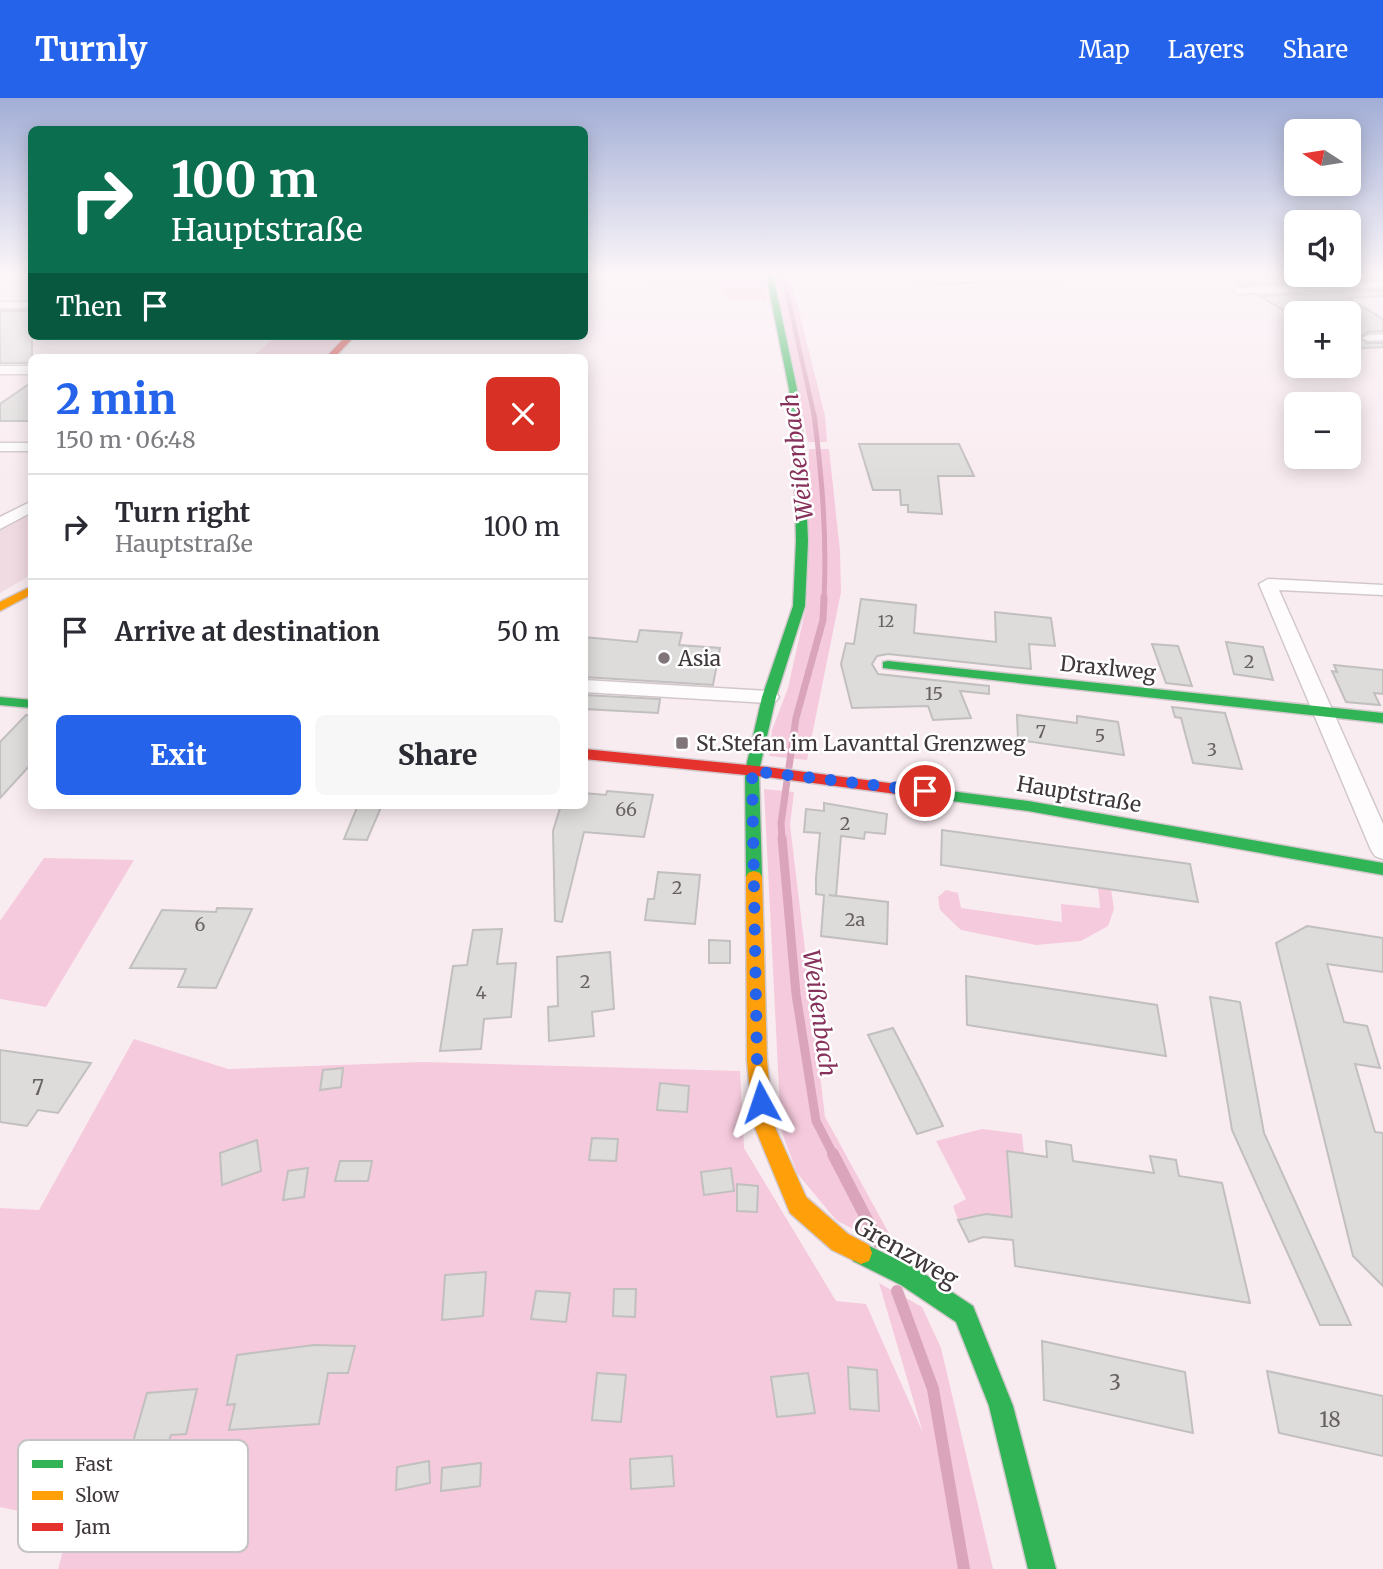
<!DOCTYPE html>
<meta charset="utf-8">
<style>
body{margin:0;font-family:Merriweather,serif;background:#f7f7f7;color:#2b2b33;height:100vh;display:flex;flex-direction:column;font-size:26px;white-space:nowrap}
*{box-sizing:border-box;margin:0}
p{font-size:23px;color:#7c7c81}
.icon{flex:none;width:38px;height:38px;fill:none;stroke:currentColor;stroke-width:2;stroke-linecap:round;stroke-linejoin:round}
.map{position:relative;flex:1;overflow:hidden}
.details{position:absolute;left:28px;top:256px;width:560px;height:455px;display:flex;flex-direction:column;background:#fff;border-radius:10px;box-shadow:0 4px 18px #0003}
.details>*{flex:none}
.hud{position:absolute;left:28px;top:28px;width:560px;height:214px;border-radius:10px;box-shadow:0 4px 18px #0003;background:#0b6e4f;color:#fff;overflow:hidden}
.needle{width:46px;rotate:282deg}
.buttons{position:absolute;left:1284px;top:21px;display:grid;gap:14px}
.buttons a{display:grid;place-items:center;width:77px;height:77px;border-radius:10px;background:#fff;box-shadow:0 4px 18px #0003;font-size:35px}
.pin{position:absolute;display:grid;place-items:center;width:60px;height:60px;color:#fff;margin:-30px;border:4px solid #fff;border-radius:50%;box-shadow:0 2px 7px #0007}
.me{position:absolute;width:77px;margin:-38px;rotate:355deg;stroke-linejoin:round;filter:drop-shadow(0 0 5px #0008)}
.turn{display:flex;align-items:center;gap:24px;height:147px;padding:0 28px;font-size:32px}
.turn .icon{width:91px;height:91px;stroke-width:2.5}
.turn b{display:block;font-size:49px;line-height:60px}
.then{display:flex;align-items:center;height:66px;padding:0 28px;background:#0003;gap:14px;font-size:26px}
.round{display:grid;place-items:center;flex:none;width:74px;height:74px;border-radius:10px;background:#f7f7f7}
.head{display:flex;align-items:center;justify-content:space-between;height:119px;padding:0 28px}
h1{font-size:42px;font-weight:800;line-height:52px;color:#2563eb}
.primary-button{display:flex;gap:14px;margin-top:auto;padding:14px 28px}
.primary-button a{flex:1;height:80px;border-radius:10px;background:#2563eb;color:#fff;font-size:28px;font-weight:800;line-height:80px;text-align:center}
.primary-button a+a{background:#f7f7f7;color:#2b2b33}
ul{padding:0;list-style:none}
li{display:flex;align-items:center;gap:21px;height:105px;padding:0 28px;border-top:2px solid #e1e1e2}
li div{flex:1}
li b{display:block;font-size:26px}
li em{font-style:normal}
header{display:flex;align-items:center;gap:42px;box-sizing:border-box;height:98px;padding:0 35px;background:#2563eb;color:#fff}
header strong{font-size:33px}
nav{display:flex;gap:38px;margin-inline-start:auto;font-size:24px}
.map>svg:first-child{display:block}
.built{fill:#f1dbe3}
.green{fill:#f5cadc}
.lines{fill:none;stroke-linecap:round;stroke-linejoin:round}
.stream-far4{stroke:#daa5bb;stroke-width:4.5}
.stream-far3{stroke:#daa5bb;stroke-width:5}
.stream-far2{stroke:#daa5bb;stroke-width:7}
.stream-far1{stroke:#daa5bb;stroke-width:9}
.stream{stroke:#daa5bb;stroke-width:12}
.building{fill:#dedcdb;stroke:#c2bfbf;stroke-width:2}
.street-casing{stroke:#d2c8cc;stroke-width:3}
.fast-casing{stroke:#d2c8cc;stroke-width:3}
.slow-casing{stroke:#d2c8cc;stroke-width:3}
.jam-casing{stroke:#d2c8cc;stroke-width:3}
.street{fill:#fefcfd;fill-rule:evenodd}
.fast{fill:#30b455;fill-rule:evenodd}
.slow{fill:#ff9f0a;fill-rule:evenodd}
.jam{fill:#e5322d;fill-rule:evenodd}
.route{stroke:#2563eb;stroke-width:12;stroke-dasharray:0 21.6}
.poi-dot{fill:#80767a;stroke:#fff;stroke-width:2.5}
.labels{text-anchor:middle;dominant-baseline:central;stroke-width:5;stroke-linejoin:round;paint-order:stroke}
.far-number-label{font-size:16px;fill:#686163}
.number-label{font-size:18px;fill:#686163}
.poi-label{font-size:21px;fill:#3f373a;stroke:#fff;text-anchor:start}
.street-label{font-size:21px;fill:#3f373a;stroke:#fff}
.near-number-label{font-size:21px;fill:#686163}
.water-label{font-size:23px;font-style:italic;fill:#86325b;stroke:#fff}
.near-street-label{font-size:24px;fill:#3f373a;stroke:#fff}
.key{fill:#fff;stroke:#c5c3c4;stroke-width:2}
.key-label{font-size:19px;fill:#3f373a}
</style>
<header>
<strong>Turnly</strong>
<nav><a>Map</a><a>Layers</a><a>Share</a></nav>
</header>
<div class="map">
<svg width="1383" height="1471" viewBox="0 0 1383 1471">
<rect width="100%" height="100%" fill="#f9ecf1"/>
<polygon class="built" points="31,413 31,477 0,495 0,432"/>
<g class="green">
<polygon points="671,177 744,177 747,182 767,182 766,204 761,201 728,201 718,187 705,185 643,188"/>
<polygon points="775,177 790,177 825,318 827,344 808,344"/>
<polygon points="276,238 347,238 323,259 252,259"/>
<polygon points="809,351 829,351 840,453 841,494 807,662 769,658 772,632 788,590 807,505"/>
<polygon points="764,691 794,694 790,727 825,1019 891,1139 880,1146 836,1122 797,1075 781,1032"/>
<polygon points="44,760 134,762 46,909 0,901 0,823"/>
<polygon points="1098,789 1111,791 1114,811 1108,828 1081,843 1036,847 961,832 940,812 938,799 946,792 958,795 961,810 1062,824 1061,806 1100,810"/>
<polygon points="134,941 228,971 424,964 740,973 744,1050 836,1203 866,1206 923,1335 879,1185 922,1209 941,1250 993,1471 58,1471 71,1424 0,1409 0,1110 39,1112"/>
<polygon points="982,1031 1022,1036 1024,1056 1007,1054 1012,1119 986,1116 958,1122 953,1108 966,1101 936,1043"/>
</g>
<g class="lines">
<polyline class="stream-far4" points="783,177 814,317"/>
<path class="stream-far3" d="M814 316C822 380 827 437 824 501"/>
<polyline class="stream-far2" points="782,742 781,725 796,620 823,522 824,499"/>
<polyline class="stream-far1" points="782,740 796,896 816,1023 834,1058"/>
<g class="stream">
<polyline points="833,1056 879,1145"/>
<polyline points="897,1193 933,1291 964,1471"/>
</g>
</g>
<g class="building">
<polygon points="1227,177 1383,177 1383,180 1243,187"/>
<polygon points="1383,192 1383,198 1348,200 1383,221 1383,233 1368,234 1360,239 1367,245 1383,245 1383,249 1349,251 1349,215 1328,215 1323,212 1286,214 1260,198"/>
<rect x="0" y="213" width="32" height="52"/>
<polygon points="32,284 32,323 0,323 0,306"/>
<polygon points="859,346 959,346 974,378 938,378 942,416 908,414 908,407 901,407 900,392 873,392"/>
<polygon points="861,501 916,507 914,535 996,544 995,514 1051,520 1055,548 1029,546 1031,571 888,556 877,558 872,566 878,576 989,588 989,596 960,593 971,620 933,622 928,608 852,610 841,566 846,545 854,546"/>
<polygon points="640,532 682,535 679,547 720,550 713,587 584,579 584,539 637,544"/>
<polygon points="1226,544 1263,549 1273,582 1234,576"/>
<polygon points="1152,546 1178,548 1192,588 1166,585"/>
<polygon points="1334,567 1383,572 1383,596 1374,595 1380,607 1346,604 1332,573 1337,574"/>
<polygon points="584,597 660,601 658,615 584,611"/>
<polygon points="1172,609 1225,615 1242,671 1193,665 1181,620 1175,619"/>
<polygon points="26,617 32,618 32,665 0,700 0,644"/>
<polygon points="1017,617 1077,625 1077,618 1118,624 1124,657 1018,642"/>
<polygon points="607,693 653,697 644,739 584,734 562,824 555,823 553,733 561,707 584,707 584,695 606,697"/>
<polygon points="824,705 887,716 885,736 865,734 864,741 841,738 836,798 829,797 888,804 887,846 821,838 824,797 816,796 816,780 820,735 804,734 806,711 824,713"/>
<polygon points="358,707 382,707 367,742 344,741"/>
<polygon points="942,732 1190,766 1198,804 941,767"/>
<polygon points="658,774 700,777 695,826 645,822 648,801 654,801"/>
<polygon points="217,810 252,811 216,890 178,889 186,871 130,870 162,812 216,814"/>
<polygon points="1307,828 1383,840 1383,874 1327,866 1344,924 1367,928 1380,970 1355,966 1375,1034 1383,1035 1383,1188 1353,1158 1276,845"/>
<polygon points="502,831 497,866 516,865 511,919 484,921 481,951 440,953 453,868 467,867 473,832"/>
<polygon points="709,842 730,843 730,865 709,865"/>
<polygon points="610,854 614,911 592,914 594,938 549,943 548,909 558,908 557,859"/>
<polygon points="966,878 1157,907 1166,958 967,927"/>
<polygon points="1210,899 1240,904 1264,1035 1351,1227 1320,1227 1232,1032"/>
<polygon points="893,930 920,982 943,1028 917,1036 868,937"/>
<polygon points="0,952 91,965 58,1015 38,1012 27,1028 0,1024"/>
<polygon points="343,970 341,989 320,992 323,972"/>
<polygon points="660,985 689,988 687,1014 657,1012"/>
<polygon points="592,1040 618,1041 616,1063 589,1062"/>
<polygon points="257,1042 261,1073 222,1087 220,1055"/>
<polygon points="1046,1043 1071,1047 1073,1063 1154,1075 1150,1058 1176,1062 1179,1078 1222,1085 1250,1205 1015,1168 1013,1142 983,1139 969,1144 958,1122 986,1116 1012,1119 1007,1053 1047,1059"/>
<polygon points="340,1063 372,1063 368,1083 335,1083"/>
<polygon points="308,1070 304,1099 283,1102 288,1073"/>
<polygon points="731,1070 734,1093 704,1097 701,1074"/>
<polygon points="737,1086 758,1088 757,1114 737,1113"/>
<polygon points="486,1174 483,1218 442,1222 445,1177"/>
<polygon points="614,1191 636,1191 635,1219 613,1218"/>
<polygon points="536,1193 570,1195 566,1224 531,1221"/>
<polygon points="1042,1243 1185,1274 1193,1335 1044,1302"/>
<polygon points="314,1247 355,1248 348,1275 328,1275 319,1326 229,1332 235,1306 227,1307 237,1257"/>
<polygon points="848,1269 877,1272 879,1313 850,1311"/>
<polygon points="1267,1273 1383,1298 1383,1358 1279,1335"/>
<polygon points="597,1275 626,1277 621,1324 592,1322"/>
<polygon points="808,1275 815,1315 777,1319 771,1279"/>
<polygon points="197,1291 186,1336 171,1337 153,1392 162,1391 156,1418 111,1421 147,1295"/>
<polygon points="672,1358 674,1388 631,1391 630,1361"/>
<polygon points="429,1363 430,1385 396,1392 397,1369"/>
<polygon points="481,1365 480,1388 441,1393 442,1370"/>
</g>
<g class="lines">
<g class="street-casing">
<g id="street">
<polygon points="893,177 1068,177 1070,179 1065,182 937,185"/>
<polygon points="1383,183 1383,189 1238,196 1233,193 1238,190"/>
<rect x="0" y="204" width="32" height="6"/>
<polygon points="1383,236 1383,242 1368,243 1362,240 1368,237"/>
<rect x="0" y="268" width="32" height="8"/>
<rect x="0" y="345" width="32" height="8"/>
<polygon points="32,403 32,414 0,431 0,419"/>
<polygon points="1268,481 1383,487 1383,497 1279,492 1383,726 1383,761 1375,758 1371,752 1259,486"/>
<polygon points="584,582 769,593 776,595 779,599 776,603 769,605 584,594"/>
</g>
</g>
<g class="fast-casing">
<g id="fast">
<polygon points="766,177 773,177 797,291 804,347 808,443 805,508 776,599 759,673 762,779 760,783 748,783 746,779 745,673 762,599 793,508 796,443 794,347 789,291"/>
<polygon points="888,563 1383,615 1383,625 883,570 883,564"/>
<polygon points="0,599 32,602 32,610 0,607"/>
<polygon points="942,692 1028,703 1383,765 1383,777 1028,713 937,701 934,697 937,693"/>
<polygon points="861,1144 917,1171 973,1208 1013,1308 1056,1471 1028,1471 989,1308 956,1224 901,1187 853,1163 850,1155 853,1147"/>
</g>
</g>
<g class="slow-casing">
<g id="slow">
<polygon points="32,488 32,496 0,513 0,504"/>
<polygon points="754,773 760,775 762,779 767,963 773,1025 806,1099 848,1136 869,1147 872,1155 869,1163 861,1166 832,1152 790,1115 753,1025 747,963 746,779 748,775"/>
</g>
</g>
<g class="jam-casing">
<g id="jam">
<polygon points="346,238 355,238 335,259 326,259"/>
<polygon points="584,651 767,669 942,692 950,697 942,702 767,679 584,661"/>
</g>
</g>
<use href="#street" class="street"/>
<use href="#fast" class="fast"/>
<use href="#slow" class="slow"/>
<use href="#jam" class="jam"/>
</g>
<linearGradient id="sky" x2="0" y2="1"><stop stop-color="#a2aed6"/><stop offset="0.46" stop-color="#fcf6f9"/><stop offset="1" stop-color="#fcf6f9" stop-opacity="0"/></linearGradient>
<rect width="1383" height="382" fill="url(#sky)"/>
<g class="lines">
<polyline class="route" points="761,1004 757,963 752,673 925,693"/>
</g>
<g class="poi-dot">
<circle cx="664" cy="560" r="7"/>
<rect x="675" y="638" width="14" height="14" rx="3.5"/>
</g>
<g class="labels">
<g class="far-number-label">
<text x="886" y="523">12</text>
</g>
<g class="number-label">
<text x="1249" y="563">2</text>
<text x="934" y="595">15</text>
<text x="1041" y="633">7</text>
<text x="1100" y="637">5</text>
<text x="1212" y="651">3</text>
<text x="626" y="711">66</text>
<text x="845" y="725">2</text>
<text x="677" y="789">2</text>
<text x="855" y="821">2a</text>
<text x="200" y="826">6</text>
<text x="585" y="883">2</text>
<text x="481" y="894">4</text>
</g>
<g class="poi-label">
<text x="678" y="560">Asia</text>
<text x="696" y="645">St.Stefan im Lavanttal Grenzweg</text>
</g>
<g class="street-label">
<text transform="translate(1108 570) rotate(6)">Draxlweg</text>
<text transform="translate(1079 696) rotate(10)">Hauptstraße</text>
</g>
<g class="near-number-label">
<text x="38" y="989">7</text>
<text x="1115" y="1284">3</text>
<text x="1330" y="1321">18</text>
</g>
<g class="water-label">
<text transform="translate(797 359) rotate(-97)">Weißenbach</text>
<text transform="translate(820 915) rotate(82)">Weißenbach</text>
</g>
<g class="near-street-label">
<text transform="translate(906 1154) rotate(30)">Grenzweg</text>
</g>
</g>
<rect x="18" y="1342" width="230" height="112" rx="10" class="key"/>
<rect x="32" y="1362" width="31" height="8" fill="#30b455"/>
<rect x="32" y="1393" width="31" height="9" fill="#ff9f0a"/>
<rect x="32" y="1425" width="31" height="8" fill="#e5322d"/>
<g class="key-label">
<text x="75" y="1373">Fast</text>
<text x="75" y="1404">Slow</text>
<text x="75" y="1436">Jam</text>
</g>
</svg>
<div class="buttons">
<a><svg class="needle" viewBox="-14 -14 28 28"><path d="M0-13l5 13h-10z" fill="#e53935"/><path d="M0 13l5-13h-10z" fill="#7c7c81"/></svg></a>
<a><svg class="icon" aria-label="sound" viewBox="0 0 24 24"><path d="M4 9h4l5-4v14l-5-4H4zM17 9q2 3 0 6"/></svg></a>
<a>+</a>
<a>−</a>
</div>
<div class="pin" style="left:925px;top:693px;background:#d93025"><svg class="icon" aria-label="arrive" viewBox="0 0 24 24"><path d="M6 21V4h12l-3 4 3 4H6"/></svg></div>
<svg class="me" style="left:761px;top:1004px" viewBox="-20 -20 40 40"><path d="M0-17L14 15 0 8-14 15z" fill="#2563eb" stroke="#fff" stroke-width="4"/></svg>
<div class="hud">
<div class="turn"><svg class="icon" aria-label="right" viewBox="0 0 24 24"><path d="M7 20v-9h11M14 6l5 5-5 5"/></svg><div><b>100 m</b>Hauptstraße</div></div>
<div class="then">Then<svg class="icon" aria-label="arrive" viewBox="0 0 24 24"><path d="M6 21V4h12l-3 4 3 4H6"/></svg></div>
</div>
<section class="details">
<div class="head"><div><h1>2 min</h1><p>150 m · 06:48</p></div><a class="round" style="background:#d93025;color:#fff"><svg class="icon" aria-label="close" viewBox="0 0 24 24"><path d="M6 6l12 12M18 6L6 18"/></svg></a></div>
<ul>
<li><svg class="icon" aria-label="right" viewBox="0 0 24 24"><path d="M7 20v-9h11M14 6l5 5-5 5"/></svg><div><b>Turn right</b><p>Hauptstraße</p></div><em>100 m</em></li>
<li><svg class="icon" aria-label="arrive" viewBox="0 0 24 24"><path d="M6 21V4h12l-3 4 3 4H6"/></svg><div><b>Arrive at destination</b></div><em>50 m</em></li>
</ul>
<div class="primary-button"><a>Exit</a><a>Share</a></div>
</section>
</div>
